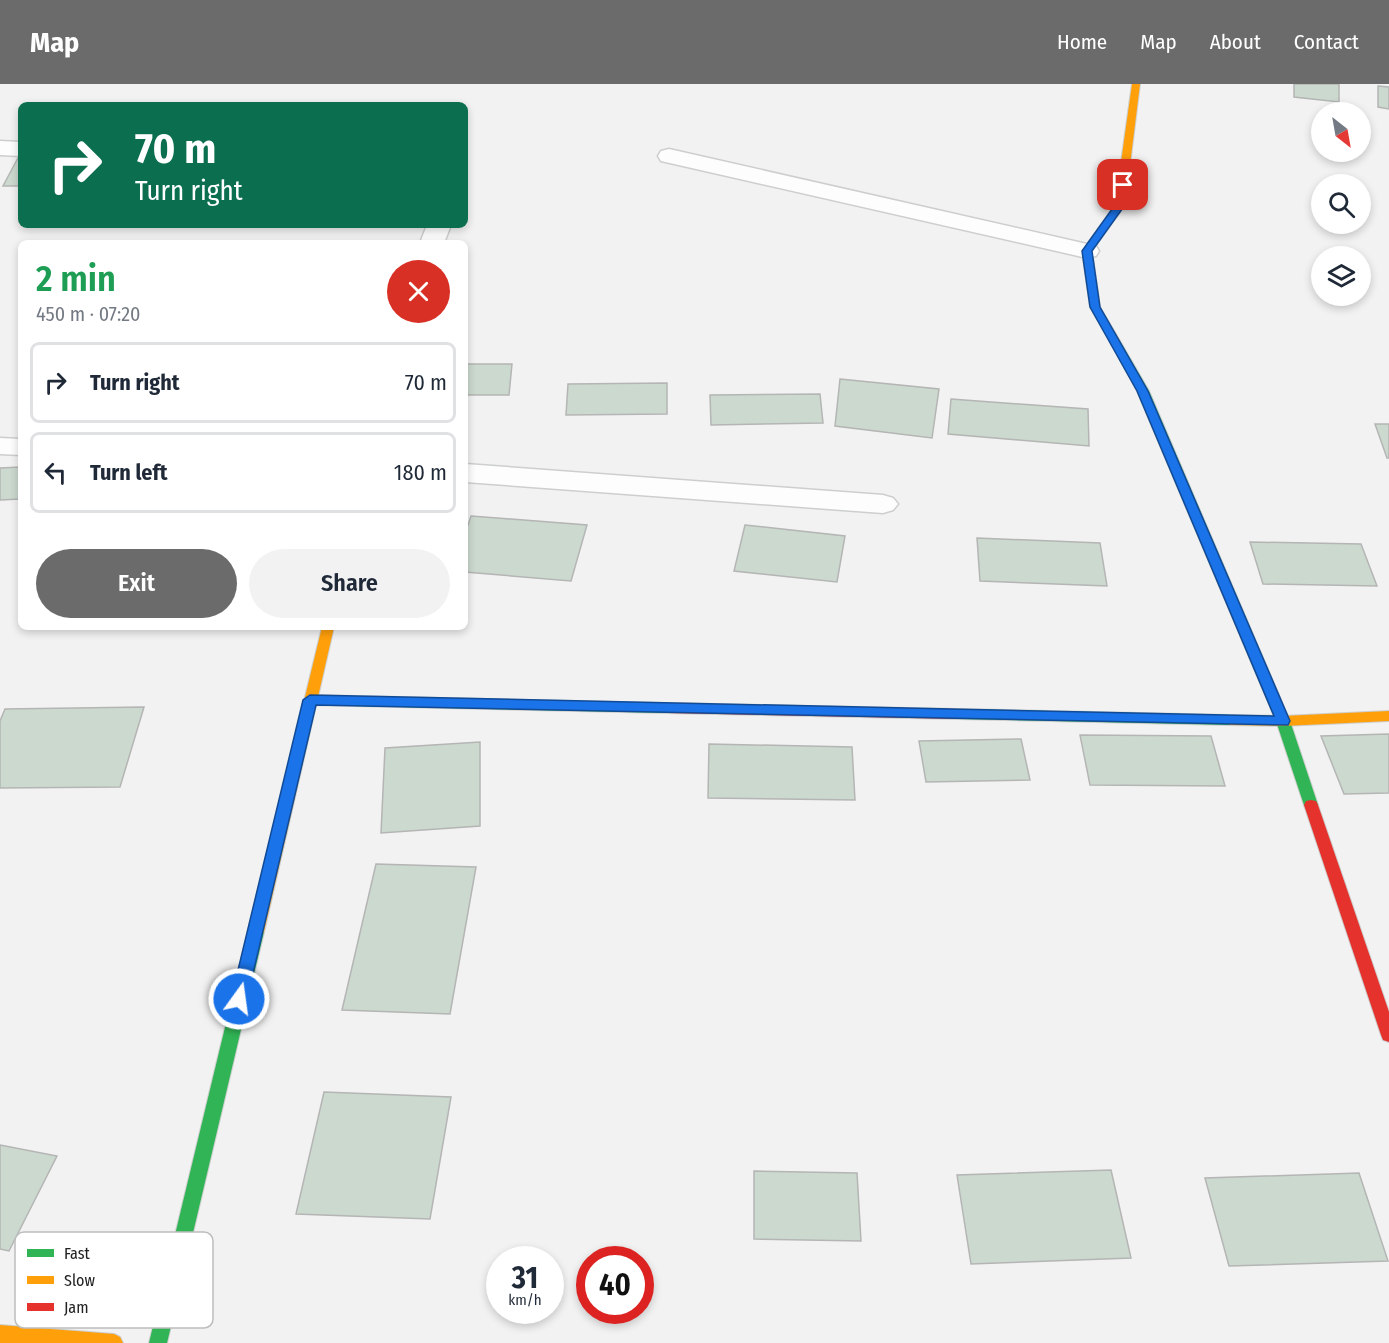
<!DOCTYPE html>
<meta charset="utf-8">
<style>
body{margin:0;font-family:"Fira Sans Condensed",sans-serif;background:#f2f2f3;color:#1f2937;height:100vh;display:flex;flex-direction:column;font-size:22px;white-space:nowrap}
*{box-sizing:border-box;margin:0}
p{font-size:20px;color:#747a83}
.icon{flex:none;width:33px;height:33px;fill:none;stroke:currentColor;stroke-width:2;stroke-linecap:round;stroke-linejoin:round}
.map{position:relative;flex:1;overflow:hidden}
.details{position:absolute;left:18px;top:156px;width:450px;height:390px;display:flex;flex-direction:column;background:#fff;border-radius:9px;box-shadow:0 3px 9px #0003}
.details>*{flex:none}
.top-card{position:absolute;left:18px;top:18px;width:450px;height:126px;border-radius:9px;box-shadow:0 3px 9px #0003;background:#0b6e4f;color:#fff;overflow:hidden}
.needle{width:39px;rotate:149deg}
.tools{position:absolute;left:1311px;top:18px;display:grid;gap:12px}
.tools a{display:grid;place-items:center;width:60px;height:60px;border-radius:50%;background:#fff;box-shadow:0 3px 9px #0003;font-size:30px}
.speed{position:absolute;left:486px;top:1162px;display:flex;gap:12px;font-size:30px;font-weight:700;text-align:center}
.speed>*{display:grid;place-content:center;width:78px;height:78px;border-radius:50%;background:#fff;box-shadow:0 3px 9px #0003;line-height:1}
.speed small{font-size:15px;font-weight:400}
.speed .limit{border:9px solid #d22;background:#fff;color:#111}
.pin{position:absolute;display:grid;place-items:center;width:51px;height:51px;color:#fff;margin:-26px;border-radius:12px;box-shadow:0 3px 9px #0006}
.me{position:absolute;width:66px;margin:-33px;rotate:14deg;stroke-linejoin:round;filter:drop-shadow(0 0 4px #0008)}
.turn{display:flex;align-items:center;gap:21px;height:126px;padding:0 18px;font-size:27px}
.turn .icon{width:78px;height:78px;stroke-width:2.5}
.turn b{display:block;font-size:42px;line-height:51px}
.round{display:grid;place-items:center;flex:none;width:63px;height:63px;border-radius:32px;background:#f2f2f3}
.head{display:flex;align-items:center;justify-content:space-between;height:102px;padding:0 18px}
h1{font-size:36px;font-weight:600;line-height:45px;color:#1e9e55}
.cta{display:flex;gap:12px;margin-top:auto;padding:12px 18px}
.cta a{flex:1;height:69px;border-radius:36px;background:#6a6b6a;color:#fff;font-size:24px;font-weight:600;line-height:69px;text-align:center}
.cta a+a{background:#f2f2f3;color:#1f2937}
ul{padding:0;list-style:none}
li{display:flex;align-items:center;gap:18px;height:81px;margin:0 12px 9px;padding:0 6px;border:3px solid #e0e1e3;border-radius:9px}
li div{flex:1}
li b{display:block;font-size:22px}
li em{font-style:normal}
header{display:flex;align-items:center;gap:36px;box-sizing:border-box;height:84px;padding:0 30px;background:#6a6b6a;color:#fff}
header strong{font-size:28px}
nav{display:flex;gap:33px;margin-inline-start:auto;font-size:21px}
.map>svg:first-child{display:block}
.building{fill:#ccd9cf;stroke:#b4b5b4;stroke-width:1.5}
.lines{fill:none;stroke-linecap:round;stroke-linejoin:round}
.street-casing{stroke:#cdcfce;stroke-width:3}
.fast-casing{stroke:#cdcfce;stroke-width:2}
.slow-casing{stroke:#cdcfce;stroke-width:2}
.jam-casing{stroke:#cdcfce;stroke-width:2}
.street{fill:#fdfdfd;fill-rule:evenodd}
.fast{fill:#30b455;fill-rule:evenodd}
.slow{fill:#ff9f0a;fill-rule:evenodd}
.jam{fill:#e5322d;fill-rule:evenodd}
.route{fill:#1a73e8;stroke:#114b97;stroke-width:1.5}
.key{fill:#fff;stroke:#bcbdbc;stroke-width:1.5}
.key-label{font-size:16px;fill:#212221}
</style>
<header>
<strong>Map</strong>
<nav><a>Home</a><a>Map</a><a>About</a><a>Contact</a></nav>
</header>
<div class="map">
<svg width="1389" height="1259" viewBox="0 0 1389 1259">
<rect width="100%" height="100%" fill="#f1f2f1"/>
<g class="building">
<polygon points="1294,0 1339,0 1339,18 1294,13"/>
<polygon points="1378,2 1389,3 1389,25 1378,23"/>
<polygon points="19,72 21,72 21,102 3,102"/>
<polygon points="465,280 512,280 509,311 465,311"/>
<polygon points="840,295 939,305 932,354 835,342"/>
<polygon points="667,299 667,330 566,331 568,300"/>
<polygon points="820,310 823,339 711,341 710,311"/>
<polygon points="951,315 1088,325 1089,362 948,350"/>
<polygon points="1375,340 1389,340 1389,374 1387,374"/>
<polygon points="21,383 20,415 0,416 0,384"/>
<polygon points="471,432 587,441 571,497 465,488 465,450"/>
<polygon points="745,441 845,452 837,498 734,487"/>
<polygon points="977,454 1100,459 1107,502 980,497"/>
<polygon points="1250,458 1361,460 1377,502 1263,500"/>
<polygon points="144,623 120,703 0,704 0,637 5,625"/>
<polygon points="1389,650 1389,709 1344,710 1321,652"/>
<polygon points="1080,651 1211,652 1225,702 1090,701"/>
<polygon points="1021,655 1030,696 926,698 919,657"/>
<polygon points="480,658 480,742 381,749 385,664"/>
<polygon points="709,660 852,663 855,716 708,714"/>
<polygon points="376,780 476,783 450,930 342,926"/>
<polygon points="324,1008 451,1013 430,1135 296,1130"/>
<polygon points="0,1061 57,1072 9,1167 0,1165"/>
<polygon points="1111,1086 1131,1174 971,1180 957,1091"/>
<polygon points="754,1087 857,1089 861,1157 754,1155"/>
<polygon points="1359,1089 1388,1177 1229,1182 1205,1094"/>
</g>
<g class="lines">
<g class="street-casing">
<g id="street">
<polygon points="0,57 21,58 21,72 0,71"/>
<polygon points="669,65 1087,160 1096,162 1099,167 1096,172 1087,174 661,77 658,72 661,67"/>
<polygon points="427,141 451,141 444,159 420,159"/>
<polygon points="0,354 21,355 21,371 0,370"/>
<polygon points="465,380 883,411 893,414 898,420 893,426 883,429 465,398"/>
</g>
</g>
<g class="fast-casing">
<g id="fast">
<polygon points="1115,254 1120,257 1149,307 1290,637 1318,721 1316,725 1306,725 1304,721 1276,637 1137,307 1110,257"/>
<polygon points="310,611 667,619 674,624 667,629 310,621 303,616"/>
<polygon points="957,625 1230,631 1237,636 1230,641 957,635 950,630"/>
<polygon points="256,842 261,844 264,848 167,1259 149,1259 248,848 251,844"/>
</g>
</g>
<g class="slow-casing">
<g id="slow">
<polygon points="1132,0 1140,0 1125,121 1092,167 1100,223 1120,257 1115,260 1110,257 1090,223 1082,167 1115,121"/>
<polygon points="322,543 334,543 264,848 261,852 256,854 251,852 248,848"/>
<polygon points="1389,627 1389,637 1283,642 1230,641 1223,636 1230,631 1283,632"/>
<polygon points="0,1241 114,1250 120,1253 123,1259 0,1259"/>
</g>
</g>
<g class="jam-casing">
<g id="jam">
<polygon points="667,619 957,625 964,630 957,635 667,629 660,624"/>
<polygon points="1311,716 1316,717 1318,721 1389,928 1389,958 1383,956 1381,951 1304,721 1306,717"/>
</g>
</g>
<use href="#street" class="street"/>
<use href="#fast" class="fast"/>
<use href="#slow" class="slow"/>
<use href="#jam" class="jam"/>
</g>
<polygon class="route" points="1123,98 1127,101 1125,121 1092,167 1100,223 1148,307 1290,637 1288,641 316,621 247,915 245,919 239,921 234,919 231,915 303,616 310,611 1274,632 1137,307 1090,223 1082,167 1115,121 1118,101"/>
<rect x="15" y="1148" width="198" height="96" rx="9" class="key"/>
<rect x="27" y="1165" width="27" height="8" fill="#30b455"/>
<rect x="27" y="1192" width="27" height="8" fill="#ff9f0a"/>
<rect x="27" y="1219" width="27" height="8" fill="#e5322d"/>
<g class="key-label">
<text x="64" y="1175">Fast</text>
<text x="64" y="1202">Slow</text>
<text x="64" y="1229">Jam</text>
</g>
</svg>
<div class="tools">
<a><svg class="needle" viewBox="-14 -14 28 28"><path d="M0-13l5 13h-10z" fill="#e53935"/><path d="M0 13l5-13h-10z" fill="#747a83"/></svg></a>
<a><svg class="icon" aria-label="search" viewBox="0 0 24 24"><circle cx="10" cy="10" r="6"/><path d="M15 15l6 6"/></svg></a>
<a><svg class="icon" aria-label="layers" viewBox="0 0 24 24"><path d="M12 4l9 5-9 5-9-5zM3 14l9 5 9-5"/></svg></a>
</div>
<div class="speed"><div>31<small>km/h</small></div><div class="limit">40</div></div>
<div class="pin" style="left:1123px;top:101px;background:#d93025"><svg class="icon" aria-label="arrive" viewBox="0 0 24 24"><path d="M6 21V4h12l-3 4 3 4H6"/></svg></div>
<svg class="me" style="left:239px;top:915px" viewBox="-20 -20 40 40"><circle r="17" fill="#1a73e8" stroke="#fff" stroke-width="3"/><path d="M0-11L8 9 0 5-8 9z" fill="#fff"/></svg>
<div class="top-card">
<div class="turn"><svg class="icon" aria-label="right" viewBox="0 0 24 24"><path d="M7 20v-9h11M14 6l5 5-5 5"/></svg><div><b>70 m</b>Turn right</div></div>
</div>
<section class="details">
<div class="head"><div><h1>2 min</h1><p>450 m · 07:20</p></div><a class="round" style="background:#d93025;color:#fff"><svg class="icon" aria-label="close" viewBox="0 0 24 24"><path d="M6 6l12 12M18 6L6 18"/></svg></a></div>
<ul>
<li><svg class="icon" aria-label="right" viewBox="0 0 24 24"><path d="M7 20v-9h11M14 6l5 5-5 5"/></svg><div><b>Turn right</b></div><em>70 m</em></li>
<li><svg class="icon" aria-label="left" viewBox="0 0 24 24"><path d="M17 20v-9H6M10 6l-5 5 5 5"/></svg><div><b>Turn left</b></div><em>180 m</em></li>
</ul>
<div class="cta"><a>Exit</a><a>Share</a></div>
</section>
</div>
